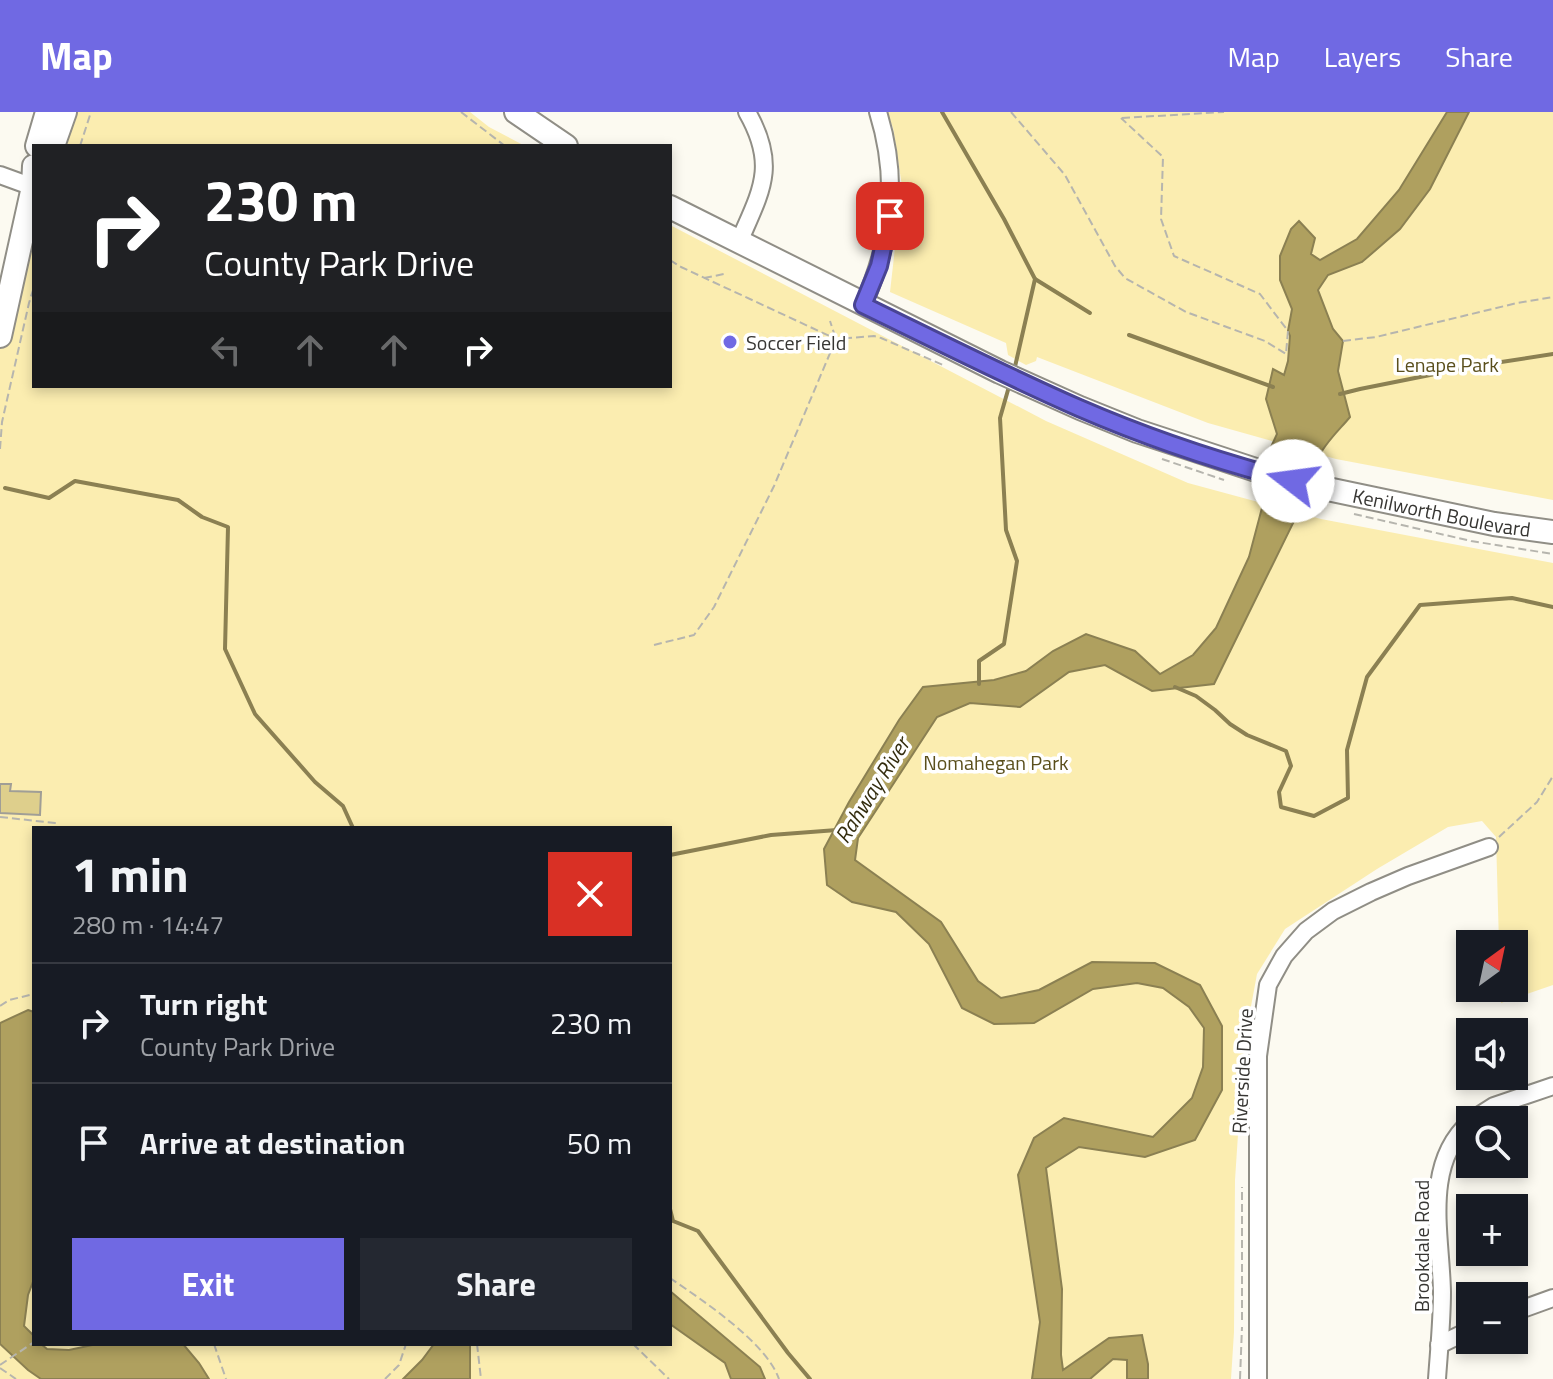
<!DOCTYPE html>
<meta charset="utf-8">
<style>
body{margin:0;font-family:"Titillium Web",sans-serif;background:#242831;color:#f1f3f6;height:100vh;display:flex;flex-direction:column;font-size:30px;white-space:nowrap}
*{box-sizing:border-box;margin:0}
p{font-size:26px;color:#9ea1a6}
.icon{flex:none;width:44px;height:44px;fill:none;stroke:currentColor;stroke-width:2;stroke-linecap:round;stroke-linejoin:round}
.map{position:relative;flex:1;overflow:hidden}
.side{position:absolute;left:32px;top:714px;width:640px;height:520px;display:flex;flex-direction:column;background:#171b24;border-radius:0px;box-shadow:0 4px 12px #0003}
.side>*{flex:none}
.hud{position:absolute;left:32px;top:32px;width:640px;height:244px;border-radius:0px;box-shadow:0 4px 12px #0003;background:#202124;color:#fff;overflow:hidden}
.needle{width:52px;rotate:33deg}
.fabs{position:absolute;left:1456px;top:818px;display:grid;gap:16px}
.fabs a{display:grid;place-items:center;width:72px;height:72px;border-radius:0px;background:#171b24;box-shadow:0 4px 12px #0003;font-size:40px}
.pin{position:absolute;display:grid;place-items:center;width:68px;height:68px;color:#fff;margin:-34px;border-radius:16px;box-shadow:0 4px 12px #0006}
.me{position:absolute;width:88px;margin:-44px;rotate:285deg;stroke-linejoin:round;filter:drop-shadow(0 0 6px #0008)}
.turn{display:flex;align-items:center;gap:28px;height:168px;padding:0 40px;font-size:36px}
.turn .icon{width:104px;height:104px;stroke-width:2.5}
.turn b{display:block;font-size:56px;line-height:68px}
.lanes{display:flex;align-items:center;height:76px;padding:0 40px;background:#0003;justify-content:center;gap:40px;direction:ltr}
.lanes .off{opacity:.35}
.round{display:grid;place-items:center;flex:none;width:84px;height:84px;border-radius:0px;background:#242831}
.summary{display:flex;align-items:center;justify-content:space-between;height:136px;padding:0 40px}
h1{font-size:48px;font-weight:700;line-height:60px}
.button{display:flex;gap:16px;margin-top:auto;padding:16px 40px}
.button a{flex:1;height:92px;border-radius:0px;background:#7069e3;color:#fff;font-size:32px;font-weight:700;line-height:92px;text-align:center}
.button a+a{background:#242831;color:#f1f3f6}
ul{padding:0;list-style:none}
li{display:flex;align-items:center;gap:24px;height:120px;padding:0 40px;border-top:2px solid #363941}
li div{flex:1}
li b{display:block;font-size:30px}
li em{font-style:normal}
header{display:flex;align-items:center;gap:48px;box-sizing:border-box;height:112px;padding:0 40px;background:#7069e3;color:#fff}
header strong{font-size:38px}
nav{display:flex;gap:44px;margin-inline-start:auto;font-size:28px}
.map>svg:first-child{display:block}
.green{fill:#fbedb0;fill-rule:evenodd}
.water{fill:#afa05f;stroke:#8b8052;stroke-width:2}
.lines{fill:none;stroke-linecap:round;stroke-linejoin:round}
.stream{stroke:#8b8052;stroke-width:4}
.building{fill:#decf8c;stroke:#a09e96;stroke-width:2}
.street-casing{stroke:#908e86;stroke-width:20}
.secondary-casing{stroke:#908e86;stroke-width:26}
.path{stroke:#b6b5ae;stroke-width:2;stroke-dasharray:8 4;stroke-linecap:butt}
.street{stroke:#fff;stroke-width:16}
.secondary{stroke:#fff;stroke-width:22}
.route-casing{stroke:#494494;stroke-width:20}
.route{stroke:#7069e3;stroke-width:14}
.poi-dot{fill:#7069e3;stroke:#fff;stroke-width:3}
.labels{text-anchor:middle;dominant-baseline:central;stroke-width:7;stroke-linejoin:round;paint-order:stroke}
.poi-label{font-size:20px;fill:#373633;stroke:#fff;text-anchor:start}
.park-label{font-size:20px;fill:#5a4f1c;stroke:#fff}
.street-label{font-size:20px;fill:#373633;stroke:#fff}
.water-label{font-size:22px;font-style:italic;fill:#342d0f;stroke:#fff}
</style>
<header>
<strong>Map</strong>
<nav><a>Map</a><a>Layers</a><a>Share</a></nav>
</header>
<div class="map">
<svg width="1553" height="1267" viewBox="0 0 1553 1267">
<rect width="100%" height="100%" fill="#fcfaf1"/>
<g class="green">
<polygon points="61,0 470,0 489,15 525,34 48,34"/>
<polygon points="887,0 1553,0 1553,388 1336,347 1208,311 1037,245 1036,249 1026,253 1008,243 1006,231 890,180 902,74 893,16"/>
<path d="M34 73V274H670V113L1046 309 1188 371 1321 407 1553 451V873L1501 891 1500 876H1514V832H1499L1496 725 1482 709 1448 715 1377 757 1285 817 1257 862 1244 932 1235 1068 1234 1220 1231 1267H0V224ZM34 716H670V1232H34Z"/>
</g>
<g class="water">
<path d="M1447 0H1469L1430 77 1400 117 1362 150 1328 163 1318 178 1333 217 1343 229 1338 259 1350 305C1341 316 1323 333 1319 345 1310 369 1316 390 1294 409L1214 572 1152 579 1105 553 1069 560 1020 595 970 591 937 605 858 726 855 748 941 810 978 869 1001 886 1039 878 1092 850 1155 851 1200 873 1222 914V978L1195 1028 1145 1045 1079 1035 1046 1056 1062 1177 1061 1243 1063 1258 1109 1226 1142 1223 1148 1252V1267H1127V1248L1113 1247 1090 1267H1032L1040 1210 1018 1063 1034 1026 1064 1006 1153 1025 1192 986 1203 955 1204 916 1189 895 1163 876 1137 871 1093 877 1034 911 994 912 962 896 929 832 896 800 852 790 827 773 824 737 849 690 899 608 923 575 994 568 1026 559 1053 539 1086 522 1135 539 1160 562 1193 543 1216 516 1249 445 1276 343 1271 335 1277 322 1266 287 1273 257 1284 263 1288 249 1290 224 1288 219 1292 197 1280 168V144L1291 117 1299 109 1315 126 1311 142 1320 148 1357 127 1399 78Z"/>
<polygon points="28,898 34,900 34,1167 28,1183 24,1214 34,1224 34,1232 41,1232 47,1237 69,1238 97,1232 183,1232 199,1251 209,1267 41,1267 28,1258 0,1232 0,911"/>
<polygon points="670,1179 760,1255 765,1267 731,1267 725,1251 670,1212"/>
<polygon points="434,1232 470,1232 470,1267 403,1267 422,1248"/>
</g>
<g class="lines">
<g class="stream">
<polyline points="942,0 1004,107 1035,167 1014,259"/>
<polyline points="1035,167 1090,201"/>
<polyline points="1129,223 1273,275"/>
<polyline points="1340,282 1360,277 1475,254 1553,242"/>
<polyline points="5,376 49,386 75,369 178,388 202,405 228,415 225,537 255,602 315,670 343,694 353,716"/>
<polyline points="979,572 979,549 1004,532 1017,449 1006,418 1000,306 1010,271"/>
<polyline points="1175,575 1196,584 1215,598 1230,612 1247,623 1286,639 1291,654 1279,680 1281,695 1314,704 1348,686 1347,638 1367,565 1420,493 1512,486 1553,495"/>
<polyline points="670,743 771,723 837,718"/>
<polyline points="670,1097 673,1109 698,1119 788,1241 810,1267"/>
</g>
</g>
<polygon class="building" points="0,672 11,672 10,679 41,680 40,703 0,701"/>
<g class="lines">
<g class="street-casing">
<g id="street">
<polyline points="0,63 33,75"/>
<path d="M739 130C761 79 778 54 747 0"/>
<path d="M863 193C892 128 899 68 878 0"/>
<polyline points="1472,1008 1494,994 1553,974"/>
<polyline points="1514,1200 1553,1186"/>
<polyline points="1439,1233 1470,1218"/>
<polyline points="1258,1267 1258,944 1268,873 1284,844 1306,819 1333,799 1371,780 1408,764 1489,735"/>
<path d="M1437 1267C1439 1238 1442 1209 1442 1180 1441 1123 1422 1053 1470 1010"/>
</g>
</g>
<g class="secondary-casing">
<g id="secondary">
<polyline points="516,0 566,34"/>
<polyline points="37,34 47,0"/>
<polyline points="53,34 65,0"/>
<path id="s1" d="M670 95 1000 260 1080 296 1137 319 1268 362 1318 375 1494 412 1553 420"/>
<polyline points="0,224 33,75 34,54"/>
</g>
</g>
<g class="path">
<polyline points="461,0 505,34"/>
<polyline points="1011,0 1065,63 1115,154 1125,166 1186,200 1265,229 1286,242 1288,219 1260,182 1174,144 1161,107 1163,45 1121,6"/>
<polyline points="1122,6 1224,0"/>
<polyline points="80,34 91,0"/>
<polyline points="670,148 681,155 836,227 874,224 881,226 943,253"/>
<polyline points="704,166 724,162"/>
<polyline points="1343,229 1376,225 1517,191 1553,185"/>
<polyline points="0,337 2,310 29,191 34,175"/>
<polyline points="1162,347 1224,368"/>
<polyline points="1354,402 1471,429 1553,442"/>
<polyline points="654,533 694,523 714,495 774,374 836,227 830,209"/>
<polyline points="0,705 55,711 55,716"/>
<polyline points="1499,725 1537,690 1553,664"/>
<polyline points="0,894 9,888 34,882"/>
<path d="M670 1166C702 1188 766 1230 779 1267"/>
<polyline points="1242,1208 1242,1075"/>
<polyline points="214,1232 226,1267"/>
<polyline points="477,1232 481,1267"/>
<polyline points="633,1232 669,1267"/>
<polyline points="0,1253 34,1230"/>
<polyline points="0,1256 16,1267"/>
<polyline points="385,1267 399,1253 406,1232"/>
<polyline points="1240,1267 1242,1215"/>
</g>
<use href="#street" class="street"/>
<use href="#secondary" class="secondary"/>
</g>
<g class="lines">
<g class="route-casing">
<path id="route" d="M890 104 879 154 863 193C935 228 1006 264 1079 296 1148 326 1220 350 1293 369"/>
</g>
<use href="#route" class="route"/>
</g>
<circle class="poi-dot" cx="730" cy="230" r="8"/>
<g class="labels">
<g class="poi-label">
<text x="746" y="230">Soccer Field</text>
</g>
<g class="park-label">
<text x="1447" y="252">Lenape Park</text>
<text x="996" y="650">Nomahegan Park</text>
</g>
<g class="street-label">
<text stroke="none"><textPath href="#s1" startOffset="834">Kenilworth Boulevard</textPath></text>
<text transform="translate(1242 959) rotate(-87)">Riverside Drive</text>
<text transform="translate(1421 1134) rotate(-90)">Brookdale Road</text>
</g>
<g class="water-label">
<text transform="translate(872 678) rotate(-58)">Rahway River</text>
</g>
</g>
</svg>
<div class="fabs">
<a><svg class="needle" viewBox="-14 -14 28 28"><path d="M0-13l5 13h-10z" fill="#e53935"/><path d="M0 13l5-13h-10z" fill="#9ea1a6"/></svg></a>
<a><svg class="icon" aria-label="sound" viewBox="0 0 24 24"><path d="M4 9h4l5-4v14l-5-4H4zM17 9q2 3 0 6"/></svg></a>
<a><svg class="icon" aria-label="search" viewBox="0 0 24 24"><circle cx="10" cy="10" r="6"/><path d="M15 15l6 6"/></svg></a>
<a>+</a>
<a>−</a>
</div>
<div class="pin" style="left:890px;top:104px;background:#d93025"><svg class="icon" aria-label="arrive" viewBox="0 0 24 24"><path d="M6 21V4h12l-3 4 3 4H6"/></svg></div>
<svg class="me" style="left:1293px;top:369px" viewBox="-20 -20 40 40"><circle r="19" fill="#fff"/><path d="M0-13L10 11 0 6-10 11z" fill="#7069e3"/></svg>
<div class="hud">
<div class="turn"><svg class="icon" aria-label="right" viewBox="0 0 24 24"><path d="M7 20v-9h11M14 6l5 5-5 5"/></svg><div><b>230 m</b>County Park Drive</div></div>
<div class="lanes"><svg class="icon off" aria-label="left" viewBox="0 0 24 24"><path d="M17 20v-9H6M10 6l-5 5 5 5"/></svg><svg class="icon off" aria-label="ahead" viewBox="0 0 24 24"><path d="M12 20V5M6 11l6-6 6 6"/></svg><svg class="icon off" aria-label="ahead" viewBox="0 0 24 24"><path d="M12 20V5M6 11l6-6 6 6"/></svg><svg class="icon" aria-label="right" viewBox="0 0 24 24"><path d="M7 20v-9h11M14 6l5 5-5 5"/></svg></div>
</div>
<section class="side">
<div class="summary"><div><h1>1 min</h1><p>280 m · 14:47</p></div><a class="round" style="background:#d93025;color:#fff"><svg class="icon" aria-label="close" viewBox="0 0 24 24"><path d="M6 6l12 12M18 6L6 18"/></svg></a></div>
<ul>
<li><svg class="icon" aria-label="right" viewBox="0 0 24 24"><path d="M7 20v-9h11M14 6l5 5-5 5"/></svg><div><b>Turn right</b><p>County Park Drive</p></div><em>230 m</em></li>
<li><svg class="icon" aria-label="arrive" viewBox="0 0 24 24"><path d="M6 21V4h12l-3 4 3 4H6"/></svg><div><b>Arrive at destination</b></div><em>50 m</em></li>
</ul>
<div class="button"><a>Exit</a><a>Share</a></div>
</section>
</div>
